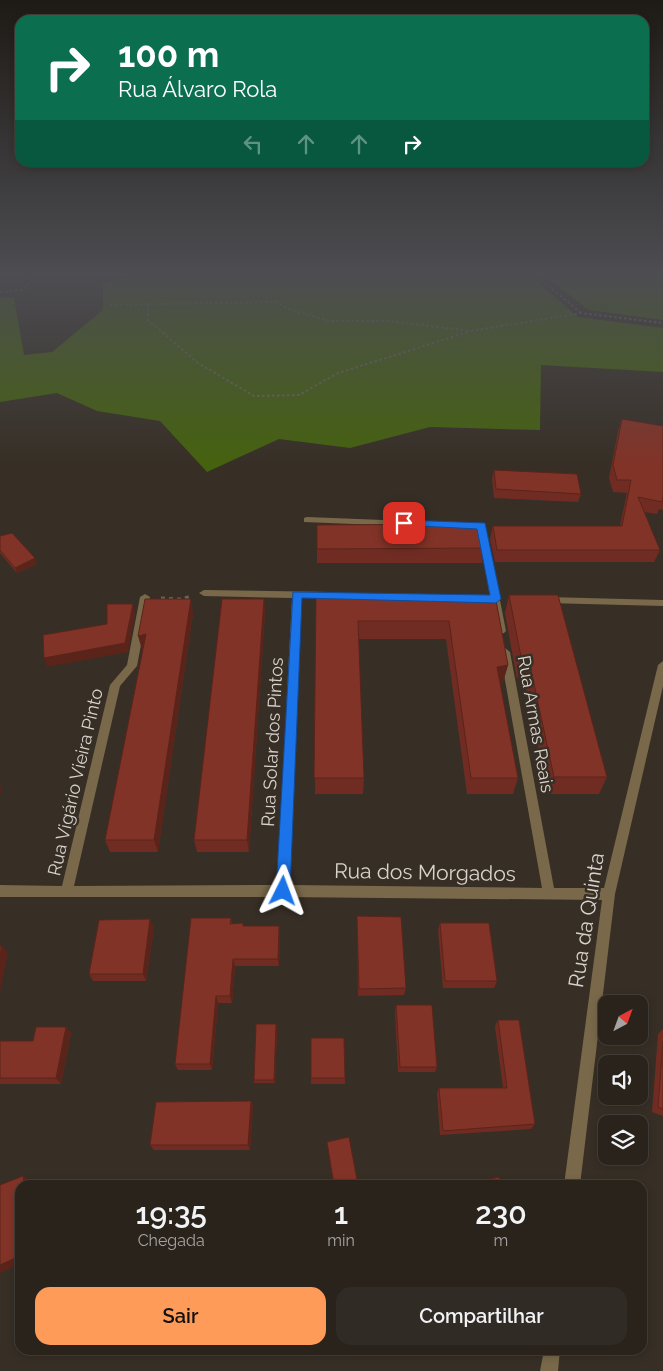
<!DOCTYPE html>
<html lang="pt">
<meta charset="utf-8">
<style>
body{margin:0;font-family:Raleway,sans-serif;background:#312b25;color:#f1f3f6;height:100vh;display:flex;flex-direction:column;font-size:19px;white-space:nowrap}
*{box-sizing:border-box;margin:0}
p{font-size:16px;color:#a5a4a3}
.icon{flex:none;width:28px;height:28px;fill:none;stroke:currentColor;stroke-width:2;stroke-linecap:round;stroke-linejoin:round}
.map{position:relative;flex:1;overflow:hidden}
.drawer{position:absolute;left:15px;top:1180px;width:632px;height:175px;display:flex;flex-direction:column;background:#29231c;border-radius:15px;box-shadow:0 2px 8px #0003,0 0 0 1px #45403b}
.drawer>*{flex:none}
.top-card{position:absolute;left:15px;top:15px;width:634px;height:152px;border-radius:15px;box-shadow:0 2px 8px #0003,0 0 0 1px #45403b;background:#0b6e4f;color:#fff;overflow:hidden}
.needle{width:32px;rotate:41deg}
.fabs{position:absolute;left:598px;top:995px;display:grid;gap:10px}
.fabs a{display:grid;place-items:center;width:50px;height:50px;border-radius:10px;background:#29231c;box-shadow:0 2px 8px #0003,0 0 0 1px #45403b;font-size:25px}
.pin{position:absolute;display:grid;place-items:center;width:42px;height:42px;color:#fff;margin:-21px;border-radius:10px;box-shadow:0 2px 8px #0006}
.me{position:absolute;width:55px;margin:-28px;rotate:3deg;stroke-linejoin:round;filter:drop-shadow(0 0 4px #0008)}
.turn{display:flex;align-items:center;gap:18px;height:105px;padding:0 20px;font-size:22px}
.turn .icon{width:65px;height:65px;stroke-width:2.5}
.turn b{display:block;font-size:35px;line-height:42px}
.lanes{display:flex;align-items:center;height:48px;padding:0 20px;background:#0003;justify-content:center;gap:25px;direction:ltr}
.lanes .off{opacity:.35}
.eta{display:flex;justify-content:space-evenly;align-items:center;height:85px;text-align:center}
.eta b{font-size:30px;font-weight:600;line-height:35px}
.action{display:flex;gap:10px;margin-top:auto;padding:10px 20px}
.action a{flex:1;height:58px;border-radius:15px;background:#fe9b58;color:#111;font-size:20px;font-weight:600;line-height:58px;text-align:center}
.action a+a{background:#312b25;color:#f1f3f6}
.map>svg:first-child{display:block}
.forest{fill:#45620e}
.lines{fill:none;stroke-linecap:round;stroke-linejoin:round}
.stream{fill:#3d7db7;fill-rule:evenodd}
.path-far1{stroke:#6b645c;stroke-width:2;stroke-dasharray:2.5 2.5;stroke-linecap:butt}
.path{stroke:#6b645c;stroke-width:3;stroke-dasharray:4 4;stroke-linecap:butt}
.street{fill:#79694a;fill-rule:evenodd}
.wall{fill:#702c22}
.shaded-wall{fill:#5b241b}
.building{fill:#823327;stroke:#5b241b}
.route{fill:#1a73e8;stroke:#114b97}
.labels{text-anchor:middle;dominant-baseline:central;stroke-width:5;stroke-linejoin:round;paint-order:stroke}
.street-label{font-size:18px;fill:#d8d3cd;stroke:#372f26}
.near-street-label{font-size:21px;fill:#d8d3cd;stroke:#372f26}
</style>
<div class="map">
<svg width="663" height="1371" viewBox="0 0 663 1371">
<rect width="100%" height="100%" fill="#372f26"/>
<g class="forest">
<polygon points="144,273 341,273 375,277 527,273 578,317 663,328 663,372 541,365 540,430 430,427 350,448 279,439 207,472 160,421 97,411 57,393 0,402 0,297 14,298 24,355 52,352 103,310 103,283"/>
<polygon points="541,273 663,273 663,320 589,310"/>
</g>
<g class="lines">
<polygon class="stream" points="0,273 5,273 16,276 14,277 0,274"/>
<g class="path-far1">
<polyline points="533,273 581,313"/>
<polyline points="0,292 22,290 32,280 10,273"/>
<polyline points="148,304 148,320 198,363 254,396 299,395 338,373 468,332"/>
<polyline points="110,305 276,302 289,309 328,321 389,321 471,331 581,313 663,323"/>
</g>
<polyline class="path" points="161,598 179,599 189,597"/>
<g class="street">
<polygon points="307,517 485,524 506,631 504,633 501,634 496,631 478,529 304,522 304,518"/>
<polygon points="204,590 330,592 335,595 330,598 301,598 289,885 542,888 500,652 505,648 510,652 554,888 604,888 658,665 663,661 663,686 615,894 580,1185 564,1185 602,900 283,897 0,897 0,885 62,886 110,685 127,665 140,597 145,594 150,597 137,666 120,686 74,886 277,885 292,598 204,596 199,593"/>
<polygon points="547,597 663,600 663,606 547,603 542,600"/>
<polygon points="544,1350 560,1350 558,1371 540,1371"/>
</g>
</g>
<g class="wall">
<polygon points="353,273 376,273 374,275"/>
<polygon points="622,419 663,426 663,510 659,509 657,514 644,512 660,550 654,562 495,562 490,539 493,526 620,526 627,493 613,492 609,478 618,431"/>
<polygon points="494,470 581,494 578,502 494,498 492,478"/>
<polygon points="317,525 485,548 482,563 317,563"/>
<polygon points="0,536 37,564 17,573 0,553"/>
<polygon points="316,595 495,595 508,665 503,682 500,683 518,778 513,794 467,794 446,639 358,639 364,778 363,794 315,794"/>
<polygon points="509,595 607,777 599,794 548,794 524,678 517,679 505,613"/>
<polygon points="264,599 265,613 249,852 197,852 194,840"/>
<polygon points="193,613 158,852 110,852 105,840 143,650 142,650"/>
<polygon points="357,916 406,988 404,995 358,996"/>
<polygon points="231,918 232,924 244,926 279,926 280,934 279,966 235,966 232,1003 218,1003 212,1070 178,1070 175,1064"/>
<polygon points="440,923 497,981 494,988 443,988 438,930"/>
<polygon points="154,927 146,981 93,981 89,974"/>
<polygon points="396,1005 437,1067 435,1072 398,1072 395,1012"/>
<polygon points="498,1020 535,1124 531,1129 440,1135 437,1093 439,1088 503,1088 495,1026"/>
<polygon points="66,1027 71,1033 61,1084 0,1084 0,1041 33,1041"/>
<polygon points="277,1027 275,1083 254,1083 254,1080"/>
<polygon points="663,1029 663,1116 652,1112 658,1034"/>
<rect x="311" y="1078" width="34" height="6"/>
<polygon points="251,1101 253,1106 250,1150 154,1150 150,1145"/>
<polygon points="327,1142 358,1185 334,1185"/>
</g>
<g class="shaded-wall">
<polygon points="35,558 37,564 17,573 15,568"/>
<polygon points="191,599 193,613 158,852 154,840"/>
<polygon points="264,599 265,613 249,852 247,840"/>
<polygon points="133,604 135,613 128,652 47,667 44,658 125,643"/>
<polygon points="146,634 149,648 142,650 138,636"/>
<polygon points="529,661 524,678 517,679 522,662"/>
<polygon points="508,665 503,682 493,684 497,667"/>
<polygon points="0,786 2,789 0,794"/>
<polygon points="150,919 154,927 146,981 143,974"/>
<polygon points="279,926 280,934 279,966 278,959"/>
<polygon points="2,946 8,953 0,992 0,956"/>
<polygon points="233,959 235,966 232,1003 230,996"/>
<polygon points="216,996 218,1003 212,1070 210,1064"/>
<polygon points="276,1024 277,1027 275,1083 274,1080"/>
<polygon points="66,1027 71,1033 61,1084 56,1078"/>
<polygon points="251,1101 253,1106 250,1150 248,1145"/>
<polygon points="23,1176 32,1181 33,1185 24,1185"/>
<polygon points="20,1256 20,1264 0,1273 0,1265"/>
</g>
<g class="building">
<polygon points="622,419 663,426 663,496 662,502 638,497 660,550 497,550 493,526 622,526 631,480 617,480 613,465"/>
<polygon points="494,470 577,474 581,494 496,489"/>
<polygon points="480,524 485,548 317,549 317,525"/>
<polygon points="12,533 35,558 15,568 0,550 0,536"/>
<polygon points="316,595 495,595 508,665 497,667 518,778 471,778 449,621 358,621 364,778 314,778"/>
<polygon points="509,595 558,595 607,777 554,777 529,661 522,662"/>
<polygon points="145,599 191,599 154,840 105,840 146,634 138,636"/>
<polygon points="222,599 264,599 247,840 194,840"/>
<polygon points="107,604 133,604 125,643 44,658 43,635 107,624"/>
<polygon points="357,916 401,917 406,988 359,989"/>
<polygon points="191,918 231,918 230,924 243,923 243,926 279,926 278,959 233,959 230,996 216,996 210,1064 175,1064"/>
<polygon points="150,919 143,974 89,974 99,920"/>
<polygon points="440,923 489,923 497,981 445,981"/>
<polygon points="0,946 2,946 0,956"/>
<polygon points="396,1005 432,1005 437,1067 400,1067"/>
<polygon points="498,1020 519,1020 535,1124 443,1131 439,1088 507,1088"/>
<polygon points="256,1024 276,1024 274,1080 254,1080"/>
<polygon points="36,1027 66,1027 56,1078 0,1078 0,1041 33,1041"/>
<polygon points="311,1038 344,1038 345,1078 311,1078"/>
<polygon points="663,1041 663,1109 658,1107"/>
<polygon points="251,1101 248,1145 150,1145 156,1102"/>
<polygon points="349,1137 358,1185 334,1185 327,1142"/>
<polygon points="23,1176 24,1185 20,1185 20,1256 0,1265 0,1185"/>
<polygon points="499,1177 502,1185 465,1185"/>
</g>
<linearGradient id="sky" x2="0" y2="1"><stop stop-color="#1e1a15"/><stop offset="0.59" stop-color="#4d4d52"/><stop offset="1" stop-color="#4d4d52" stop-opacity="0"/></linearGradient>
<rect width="663" height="465" fill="url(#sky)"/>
<polygon class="route" points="404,520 485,523 501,599 496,603 302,598 290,891 288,895 283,897 278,895 276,891 293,592 490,595 477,529 401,525 401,521"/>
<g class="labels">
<g class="street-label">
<text transform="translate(536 724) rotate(80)">Rua Armas Reais</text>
<text transform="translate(272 742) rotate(-87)">Rua Solar dos Pintos</text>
<text transform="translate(75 782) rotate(-77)">Rua Vigário Vieira Pinto</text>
</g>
<g class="near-street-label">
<text transform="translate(425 872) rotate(1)">Rua dos Morgados</text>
<text transform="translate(586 920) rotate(-81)">Rua da Quinta</text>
</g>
</g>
</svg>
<div class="fabs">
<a><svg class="needle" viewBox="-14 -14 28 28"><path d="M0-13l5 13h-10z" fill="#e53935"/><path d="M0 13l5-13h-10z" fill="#a5a4a3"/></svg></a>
<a><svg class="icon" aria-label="sound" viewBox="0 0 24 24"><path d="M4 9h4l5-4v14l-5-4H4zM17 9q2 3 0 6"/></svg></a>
<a><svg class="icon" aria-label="layers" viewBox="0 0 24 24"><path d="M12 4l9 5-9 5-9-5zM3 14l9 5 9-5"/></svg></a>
</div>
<div class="pin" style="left:404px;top:523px;background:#d93025"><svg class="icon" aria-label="arrive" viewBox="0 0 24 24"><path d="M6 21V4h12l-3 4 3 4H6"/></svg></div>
<svg class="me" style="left:283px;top:891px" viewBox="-20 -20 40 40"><path d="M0-17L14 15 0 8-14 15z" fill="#1a73e8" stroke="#fff" stroke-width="4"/></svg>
<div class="top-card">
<div class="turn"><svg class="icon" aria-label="right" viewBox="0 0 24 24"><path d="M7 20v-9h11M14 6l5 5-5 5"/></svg><div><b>100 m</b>Rua Álvaro Rola</div></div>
<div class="lanes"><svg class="icon off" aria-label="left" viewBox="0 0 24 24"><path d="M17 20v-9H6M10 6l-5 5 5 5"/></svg><svg class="icon off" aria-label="ahead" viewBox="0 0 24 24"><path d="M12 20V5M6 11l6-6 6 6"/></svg><svg class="icon off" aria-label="ahead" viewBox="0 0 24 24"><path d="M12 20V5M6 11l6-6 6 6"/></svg><svg class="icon" aria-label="right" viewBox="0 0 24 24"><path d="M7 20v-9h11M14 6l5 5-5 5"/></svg></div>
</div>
<section class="drawer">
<div class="eta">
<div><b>19:35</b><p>Chegada</p></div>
<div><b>1</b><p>min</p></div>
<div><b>230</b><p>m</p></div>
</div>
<div class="action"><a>Sair</a><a>Compartilhar</a></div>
</section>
</div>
